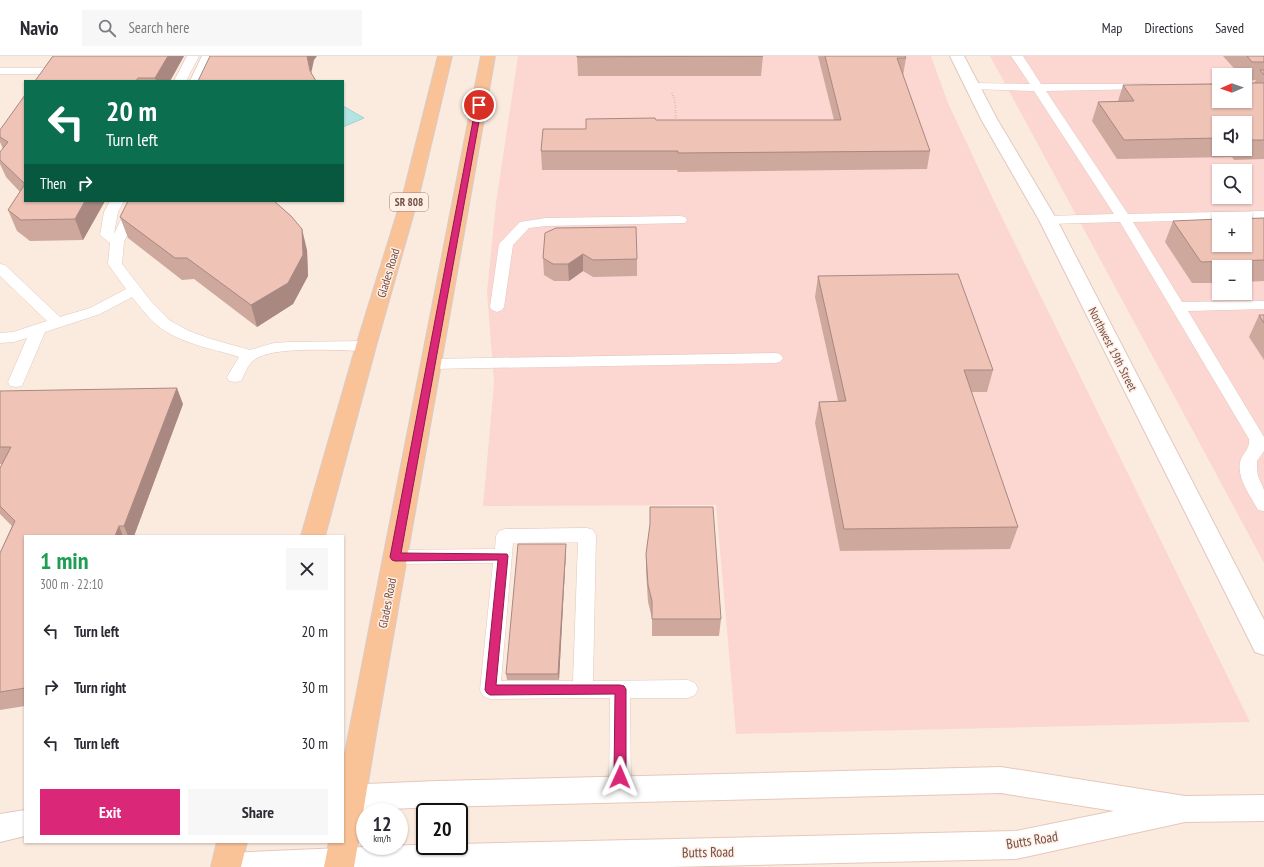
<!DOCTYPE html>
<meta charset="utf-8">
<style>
body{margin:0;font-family:"PT Sans Narrow",sans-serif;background:#f7f7f7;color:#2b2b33;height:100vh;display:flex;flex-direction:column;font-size:15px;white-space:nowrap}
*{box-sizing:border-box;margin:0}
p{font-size:13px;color:#7c7c81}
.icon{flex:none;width:22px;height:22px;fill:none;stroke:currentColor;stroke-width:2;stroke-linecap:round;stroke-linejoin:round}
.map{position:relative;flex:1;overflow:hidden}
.side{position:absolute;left:24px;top:479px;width:320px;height:308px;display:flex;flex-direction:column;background:#fff;border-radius:0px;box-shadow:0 1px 3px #0004}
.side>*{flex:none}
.guide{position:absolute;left:24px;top:24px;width:320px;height:122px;border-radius:0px;box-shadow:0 1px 3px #0004;background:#0b6e4f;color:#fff;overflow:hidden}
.needle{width:26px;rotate:268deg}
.tools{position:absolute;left:1212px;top:12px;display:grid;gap:8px}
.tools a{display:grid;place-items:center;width:40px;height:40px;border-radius:0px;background:#fff;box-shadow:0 1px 3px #0004;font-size:20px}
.speed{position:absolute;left:356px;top:747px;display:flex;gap:8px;font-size:20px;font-weight:700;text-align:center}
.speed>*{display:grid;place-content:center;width:52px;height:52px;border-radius:50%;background:#fff;box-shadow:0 1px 3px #0004;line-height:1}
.speed small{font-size:10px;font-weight:400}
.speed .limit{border:2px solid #111;border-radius:6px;background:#fff;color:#111}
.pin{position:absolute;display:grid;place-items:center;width:34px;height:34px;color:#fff;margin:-17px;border:2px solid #fff;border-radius:50%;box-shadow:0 1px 4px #0007}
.me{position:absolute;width:44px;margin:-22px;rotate:1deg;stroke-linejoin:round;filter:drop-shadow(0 0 3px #0008)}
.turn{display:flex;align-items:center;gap:14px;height:84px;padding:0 16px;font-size:18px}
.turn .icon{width:52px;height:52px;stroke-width:2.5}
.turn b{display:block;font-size:28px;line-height:34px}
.then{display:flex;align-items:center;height:38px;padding:0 16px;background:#0003;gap:8px;font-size:15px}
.round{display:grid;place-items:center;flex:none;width:42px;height:42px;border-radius:0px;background:#f7f7f7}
.summary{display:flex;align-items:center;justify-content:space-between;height:68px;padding:0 16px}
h1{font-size:24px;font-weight:800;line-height:30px;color:#1e9e55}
.action{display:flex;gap:8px;margin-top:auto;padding:8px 16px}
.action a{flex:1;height:46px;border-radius:0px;background:#db2777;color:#fff;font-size:16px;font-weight:800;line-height:46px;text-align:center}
.action a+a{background:#f7f7f7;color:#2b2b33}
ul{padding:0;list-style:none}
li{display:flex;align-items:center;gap:12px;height:56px;padding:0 16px}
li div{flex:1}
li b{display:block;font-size:15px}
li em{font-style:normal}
header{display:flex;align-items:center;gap:24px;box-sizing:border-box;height:56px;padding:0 20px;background:#fff;border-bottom:1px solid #e1e1e2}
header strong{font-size:19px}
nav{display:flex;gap:22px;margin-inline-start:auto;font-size:14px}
.search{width:280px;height:36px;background:#f7f7f7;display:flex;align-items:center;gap:10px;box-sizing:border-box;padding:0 14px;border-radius:0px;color:#7c7c81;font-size:15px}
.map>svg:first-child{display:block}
.commercial{fill:#fcd7d2;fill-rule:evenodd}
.water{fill:#b4e4e2;stroke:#9bd5d3}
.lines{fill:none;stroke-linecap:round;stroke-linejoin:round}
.service-casing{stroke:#e1c8be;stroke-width:1}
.tertiary-casing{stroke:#e1c8be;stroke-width:2}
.secondary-casing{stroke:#e6c7bb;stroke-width:2}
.primary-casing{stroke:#d7cdcb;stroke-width:2}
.path{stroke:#d4a69b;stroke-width:2;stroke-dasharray:0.5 2;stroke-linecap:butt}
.service{fill:#fff;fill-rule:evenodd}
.tertiary{fill:#fff;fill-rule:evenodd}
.secondary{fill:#fff;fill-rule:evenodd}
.primary{fill:#fac297;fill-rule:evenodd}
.wall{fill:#cea89d;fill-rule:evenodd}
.shaded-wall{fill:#a88880}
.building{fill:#f0c3b7;stroke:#a88880}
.route{fill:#db2777;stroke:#8e194d}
.labels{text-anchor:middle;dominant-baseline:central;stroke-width:3;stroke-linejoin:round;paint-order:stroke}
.shield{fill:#ffefe4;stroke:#9c7e76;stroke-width:1}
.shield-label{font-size:11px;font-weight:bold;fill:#714e47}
.street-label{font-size:12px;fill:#714e47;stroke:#ffefe4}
.near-street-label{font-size:14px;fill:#714e47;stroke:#ffefe4}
</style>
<header>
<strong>Navio</strong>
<div class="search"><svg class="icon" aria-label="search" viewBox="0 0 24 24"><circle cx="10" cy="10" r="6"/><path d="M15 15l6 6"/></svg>Search here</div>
<nav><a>Map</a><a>Directions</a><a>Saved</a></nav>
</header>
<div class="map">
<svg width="1264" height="811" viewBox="0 0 1264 811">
<rect width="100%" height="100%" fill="#fbebdf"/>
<g class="commercial">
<polygon points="518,0 931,0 948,47 993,143 1250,666 736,678 716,449 483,450 494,327 487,236 496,147"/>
<path d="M990 0H1264V507L1193 375ZM1219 19H1245V45H1219ZM1219 67H1245V93H1219ZM1219 115H1245V141H1219ZM1219 163H1245V189H1219ZM1219 211H1245V237H1219Z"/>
</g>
<polygon class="water" points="343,50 364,62 343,71"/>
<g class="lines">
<g class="service-casing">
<g id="service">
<polygon points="187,0 199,0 186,25 174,25"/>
<polygon points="202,0 214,0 202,25 190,25"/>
<path d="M1011 0H1023L1041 28H1149L1151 30 1149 32 1145 33 1046 35 1128 158 1264 155V163L1133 166 1182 246 1264 245V253L1188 255 1264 381V395L1257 405V413L1258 420 1264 434V455L1258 454C1250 439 1235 420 1241 403 1245 395 1250 392 1249 383L1120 166 1048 168 1043 167 1041 164 1043 161 1048 160 1114 158 1034 35 971 33 967 32 965 30 967 28 971 27 1030 28Z"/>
<polygon points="0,12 63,12 69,15 63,18 0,18"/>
<path d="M110 145H124L118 156 114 178 130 145H144L124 186 122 208 150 244 169 264 189 275 211 283 250 294 274 287 290 286 366 285 371 287 374 290 371 293 366 295C340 295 274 289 254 304 247 309 245 318 241 325L235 326 229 325 227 321 239 301C212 292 180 288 157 269 148 261 140 251 132 241L100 258 45 276 22 330 16 331 10 330 8 326 27 282 14 286 0 287V277L13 276 47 265 0 220V208L5 209 60 261 90 252 126 233 108 208 110 187 100 179 104 156Z"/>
<polygon points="680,160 685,161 687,164 685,167 546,170 529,172 513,189 504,251 502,254 497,256 492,254 490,251 499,188 520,166 546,162"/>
<polygon points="775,297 780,298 783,302 780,306 775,307 431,313 425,312 423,308 425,304 431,303"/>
<path d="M587 472 593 474 596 479 593 625 688 624 695 627 698 633 695 639 688 642H630L631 734 628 741 620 744 612 741 609 734 610 642 490 643 483 640 480 634 493 507 395 508 388 506 386 501 388 496 395 494 495 493 496 480 499 475 505 473ZM578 486 573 625H501L513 487Z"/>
</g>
</g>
<g class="tertiary-casing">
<g id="tertiary">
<polygon points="950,0 964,0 997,63 1057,164 1264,564 1264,599 1255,596 1039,164 981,63"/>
<polygon points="25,754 25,780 0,786 0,758"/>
</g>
</g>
<g class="secondary-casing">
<polygon id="secondary" points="1001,711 1185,740 1264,739 1264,765 1185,766 1016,803 669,811 213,811 217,801 228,797 412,789 459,790 459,788 1016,775 1114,755 1001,737 437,751 343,755 343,729 437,725"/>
</g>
<g class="primary-casing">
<g id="primary">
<polygon points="438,0 452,0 420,135 376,290 325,480 301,480 356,290 404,135"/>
<polygon points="481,0 495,0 377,672 354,811 324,811 329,786 343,786 343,707"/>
<polygon points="217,786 247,786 241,811 211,811"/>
</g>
</g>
<polyline class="path" points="672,37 675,45 676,66"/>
<use href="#service" class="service"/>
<use href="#tertiary" class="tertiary"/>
<use href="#secondary" class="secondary"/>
<use href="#primary" class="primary"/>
</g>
<g class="wall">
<polygon points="184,0 170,25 35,25"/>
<polygon points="577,0 763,0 761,20 578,20"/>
<polygon points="818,0 905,0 906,2 903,20 930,95 927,113 678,116 677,114 542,114 541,95 586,73 656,64 834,64"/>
<path d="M1223 0H1264V103L1234 104 1232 101 1117 103 1092 65 1098 46 1118 45 1123 29 1254 27 1256 24 1245 25V19H1240ZM1219 67H1245V93H1219Z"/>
<polygon points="0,74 105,145 83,184 30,185 17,175 8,154 20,136 6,121 0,108 0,96 3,93 0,86"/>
<polygon points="120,161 307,194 308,220 293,248 257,271 194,223 182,224 128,182"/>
<polygon points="1264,162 1264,225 1245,226 1245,211 1219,211 1219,227 1192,227 1165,186 1173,165"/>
<polygon points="545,177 637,203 637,220 593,221 583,215 569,225 554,225 544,219 543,202"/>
<polygon points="818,220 993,314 987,336 971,336 1018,471 1010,493 840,495 815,367 819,346 838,345 815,241"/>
<polygon points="1259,259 1264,259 1264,304 1249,281"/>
<polygon points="0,335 183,348 134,480 25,480 25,650 0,654 0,497 12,470 0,458 0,412 2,408 0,408"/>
<polygon points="650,451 721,563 719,580 652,580 652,562 648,546 646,515 646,498 650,473"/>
<polygon points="566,494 559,624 507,624 506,618"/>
</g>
<g class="shaded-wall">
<polygon points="168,0 184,0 170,25 156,25 155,22"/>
<polygon points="307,0 317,0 314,4 311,18"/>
<polygon points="85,145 105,145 83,184 75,163"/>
<polygon points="302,173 307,194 308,220 293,248 257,271 251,249"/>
<polygon points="583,198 583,215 569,225 568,208"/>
<polygon points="177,332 183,348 134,480 128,480 124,470"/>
<polygon points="119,470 123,480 115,480"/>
<polygon points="566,488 566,494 559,624 558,618"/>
</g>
<g class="building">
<polygon points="53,0 168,0 155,22 138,22 136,25 35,25"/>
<polygon points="210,0 307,0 310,15 316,25 198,25"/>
<polygon points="577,0 763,0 577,1"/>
<polygon points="825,0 905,0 906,2 897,2 930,95 678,97 678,95 541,95 543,73 586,73 586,63 655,62 656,64 841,64"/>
<polygon points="1247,0 1264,0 1264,6 1252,6"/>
<polygon points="1260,14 1264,14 1264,19"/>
<polygon points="1245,27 1264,27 1264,84 1245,84 1245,67 1219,67 1219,82 1124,84 1098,46 1134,45 1123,29 1219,28 1219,45 1245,45"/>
<polygon points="25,39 25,145 85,145 75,163 21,164 8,154 25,128 0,104 0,96 8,86 0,81 0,74"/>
<polygon points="128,145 274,145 291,160 302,173 303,199 288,227 251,249 187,202 175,202 120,161"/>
<polygon points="1264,162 1264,204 1201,206 1173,165 1219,163 1219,189 1245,189 1245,163 1230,163"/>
<polygon points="636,171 637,203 593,204 583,198 568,208 553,208 543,202 545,177 556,172"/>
<polygon points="958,218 993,314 964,314 1018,471 844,473 819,346 846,345 818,220"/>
<polygon points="1259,259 1264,259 1264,267"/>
<polygon points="177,332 124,470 119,470 115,480 25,480 25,632 0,636 0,497 15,465 0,450 0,412 11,391 0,391 0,335"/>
<polygon points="650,451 713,451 721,563 652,563 652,545 648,529 646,498 650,468"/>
<polygon points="518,488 566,488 558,618 506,618"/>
</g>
<polygon class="route" points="479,47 482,49 401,497 507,498 508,500 496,629 620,629 624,630 626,633 626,721 624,725 620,726 616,725 614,721 615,638 490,639 487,637 485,634 498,504 395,505 392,504 390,501 476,49"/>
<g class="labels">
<rect class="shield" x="390" y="137" width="38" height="18" rx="3"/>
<g class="shield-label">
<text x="409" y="146">SR 808</text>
</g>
<g class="street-label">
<text transform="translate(388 217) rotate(-73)">Glades Road</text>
<text transform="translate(1113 293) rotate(63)">Northwest 19th Street</text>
<text transform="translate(387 547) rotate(-79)">Glades Road</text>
</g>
<g class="near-street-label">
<text transform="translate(1032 784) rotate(-9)">Butts Road</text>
<text transform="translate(708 796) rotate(-1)">Butts Road</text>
</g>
</g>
</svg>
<div class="tools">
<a><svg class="needle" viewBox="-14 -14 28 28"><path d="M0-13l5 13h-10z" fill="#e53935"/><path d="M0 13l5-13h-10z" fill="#7c7c81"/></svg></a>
<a><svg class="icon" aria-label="sound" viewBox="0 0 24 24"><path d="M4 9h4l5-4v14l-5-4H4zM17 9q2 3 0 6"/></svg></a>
<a><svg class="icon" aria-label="search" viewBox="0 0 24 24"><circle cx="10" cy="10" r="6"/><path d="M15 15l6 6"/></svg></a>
<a>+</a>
<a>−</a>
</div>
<div class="speed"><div>12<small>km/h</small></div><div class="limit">20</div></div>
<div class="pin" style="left:479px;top:49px;background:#d93025"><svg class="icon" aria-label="arrive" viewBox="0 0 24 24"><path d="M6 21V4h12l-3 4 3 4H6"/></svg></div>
<svg class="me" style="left:620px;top:721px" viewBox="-20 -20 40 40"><path d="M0-17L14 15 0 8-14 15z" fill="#db2777" stroke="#fff" stroke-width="4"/></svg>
<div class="guide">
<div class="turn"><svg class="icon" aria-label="left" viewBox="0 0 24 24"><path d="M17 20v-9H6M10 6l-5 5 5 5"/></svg><div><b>20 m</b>Turn left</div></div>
<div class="then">Then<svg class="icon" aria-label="right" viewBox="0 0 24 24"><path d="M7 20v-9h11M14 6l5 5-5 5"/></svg></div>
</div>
<section class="side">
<div class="summary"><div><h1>1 min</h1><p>300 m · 22:10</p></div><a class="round"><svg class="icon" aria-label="close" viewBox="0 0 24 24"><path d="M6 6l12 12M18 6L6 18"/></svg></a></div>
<ul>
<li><svg class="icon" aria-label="left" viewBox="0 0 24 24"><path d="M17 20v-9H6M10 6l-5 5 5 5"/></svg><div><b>Turn left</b></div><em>20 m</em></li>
<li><svg class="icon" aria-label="right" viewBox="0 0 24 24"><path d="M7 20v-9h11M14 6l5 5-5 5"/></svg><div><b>Turn right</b></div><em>30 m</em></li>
<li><svg class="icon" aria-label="left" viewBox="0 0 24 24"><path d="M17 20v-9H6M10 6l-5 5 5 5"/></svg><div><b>Turn left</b></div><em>30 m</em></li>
</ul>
<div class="action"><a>Exit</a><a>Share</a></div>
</section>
</div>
